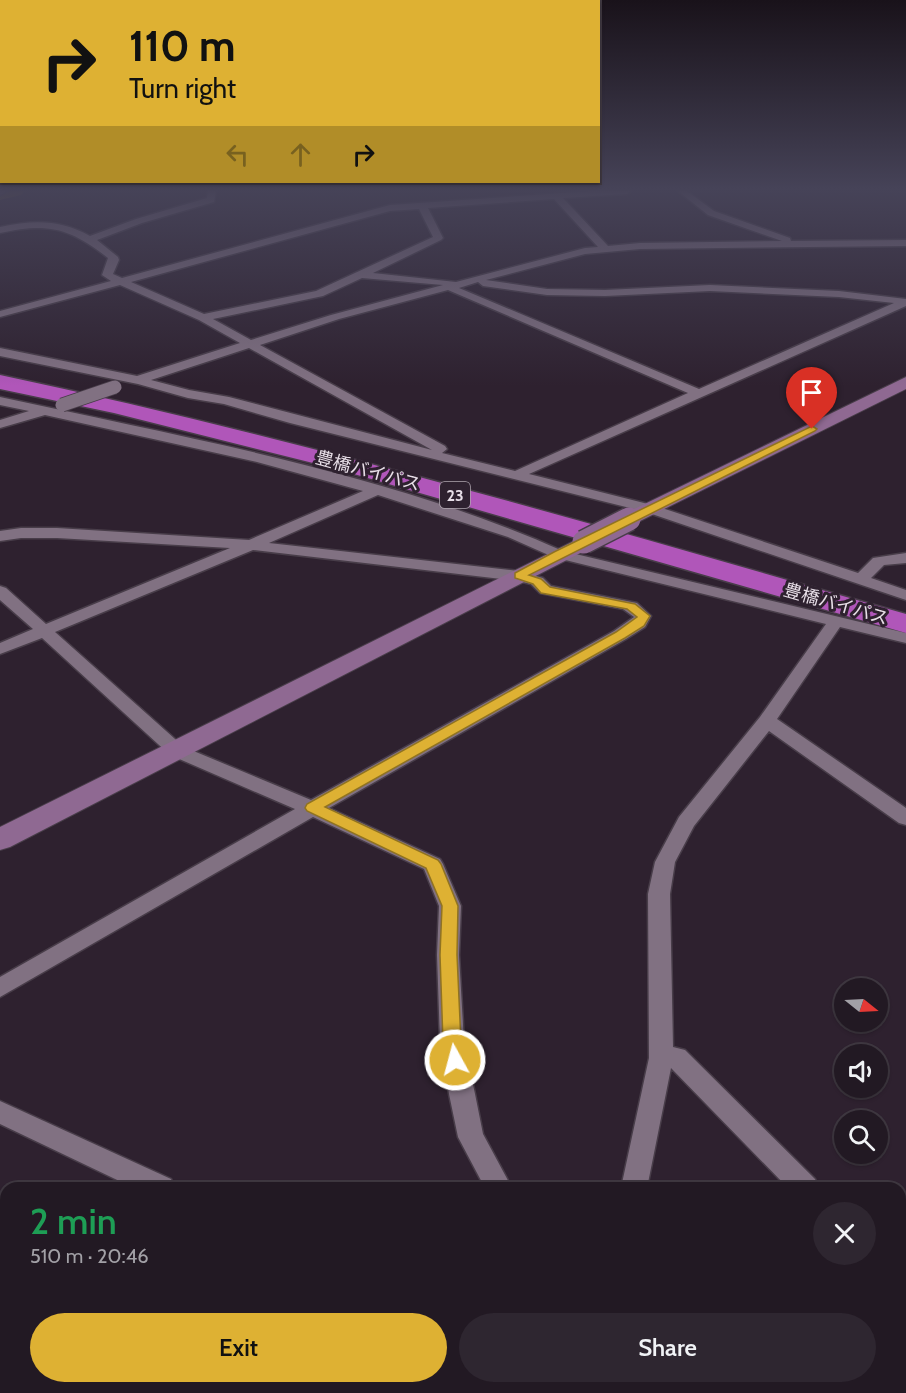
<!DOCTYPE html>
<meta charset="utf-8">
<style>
body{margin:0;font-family:Cabin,"Noto Sans JP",sans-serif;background:#2e2630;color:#f1f3f6;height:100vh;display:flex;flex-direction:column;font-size:22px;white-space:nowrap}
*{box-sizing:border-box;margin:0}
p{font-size:20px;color:#a2a0a6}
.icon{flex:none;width:33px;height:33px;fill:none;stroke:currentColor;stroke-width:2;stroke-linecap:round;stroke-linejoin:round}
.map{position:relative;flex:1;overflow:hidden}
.details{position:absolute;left:0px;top:1182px;width:906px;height:212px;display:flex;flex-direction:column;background:#221923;border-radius:18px 18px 0 0;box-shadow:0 2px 4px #0004,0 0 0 2px #3f3841}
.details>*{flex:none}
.top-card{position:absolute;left:0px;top:0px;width:600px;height:183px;box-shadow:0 2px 4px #0004,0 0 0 2px #3f3841;background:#deb133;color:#111;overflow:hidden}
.needle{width:39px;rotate:108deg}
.fabs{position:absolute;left:834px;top:978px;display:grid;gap:12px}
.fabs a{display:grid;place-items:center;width:54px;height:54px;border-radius:50%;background:#221923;box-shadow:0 2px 4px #0004,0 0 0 2px #3f3841;font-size:30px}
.pin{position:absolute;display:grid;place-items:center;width:51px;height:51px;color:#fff;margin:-62px -26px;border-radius:50% 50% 50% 0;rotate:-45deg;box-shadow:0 0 6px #0007}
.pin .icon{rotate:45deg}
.me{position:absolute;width:66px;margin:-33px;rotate:353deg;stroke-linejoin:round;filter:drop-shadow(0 0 4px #0008)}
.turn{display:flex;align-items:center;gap:21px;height:126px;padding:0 30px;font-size:27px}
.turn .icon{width:78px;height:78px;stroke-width:2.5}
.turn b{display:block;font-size:42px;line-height:51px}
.lanes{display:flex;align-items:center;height:57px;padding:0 30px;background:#0003;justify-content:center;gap:30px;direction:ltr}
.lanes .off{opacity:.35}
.round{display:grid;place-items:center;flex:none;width:63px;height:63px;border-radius:32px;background:#2e2630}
.headline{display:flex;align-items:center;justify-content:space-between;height:102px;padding:0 30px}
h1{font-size:36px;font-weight:600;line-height:45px;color:#1e9e55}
.action{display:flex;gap:12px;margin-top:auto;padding:12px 30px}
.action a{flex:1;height:69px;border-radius:36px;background:#deb133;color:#111;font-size:24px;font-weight:600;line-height:69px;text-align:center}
.action a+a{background:#2e2630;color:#f1f3f6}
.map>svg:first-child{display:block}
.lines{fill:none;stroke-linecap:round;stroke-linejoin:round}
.river{fill:#6c561f;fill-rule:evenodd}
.street-casing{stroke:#483d49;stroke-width:3}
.secondary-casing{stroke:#483d49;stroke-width:2}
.highway-casing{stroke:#483d49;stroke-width:3}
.street{fill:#817182;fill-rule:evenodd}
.secondary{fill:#8f6992;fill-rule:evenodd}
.highway{fill:#b056b9;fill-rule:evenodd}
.street-bridge-casing{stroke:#483d49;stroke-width:15;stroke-linecap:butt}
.secondary-bridge-casing{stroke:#483d49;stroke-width:26;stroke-linecap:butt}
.street-bridge{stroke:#817182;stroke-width:13}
.secondary-bridge{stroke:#8f6992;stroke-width:23}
.route{fill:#deb133;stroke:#907321;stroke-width:1.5}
.labels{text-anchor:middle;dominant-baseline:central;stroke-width:6;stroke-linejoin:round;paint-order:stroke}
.shield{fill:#2e212f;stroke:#b0a6b0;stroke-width:1.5}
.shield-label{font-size:16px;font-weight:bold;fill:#e8dfe8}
.street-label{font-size:18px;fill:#e8dfe8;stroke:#2e212f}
</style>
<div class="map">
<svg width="906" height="1393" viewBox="0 0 906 1393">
<rect width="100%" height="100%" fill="#2e212f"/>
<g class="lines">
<polygon class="river" points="0,191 24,191 21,195 0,200"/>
<g class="street-casing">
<g id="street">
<polygon points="0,191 7,191 0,195"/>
<path d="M208 191H216L214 202 142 223 97 240 118 257 119 260 113 274 122 278 390 205 592 191H631L627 194 563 198 608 246 640 243 782 241 708 215 678 191H687L714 211 790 238 791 241 906 240V246L640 249 585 254 486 280 547 289 605 290 710 285 839 291 906 299V306L529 474 656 506 858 573 873 558 906 553V563L884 565 871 578 906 590V600L646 512 290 423 224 404 188 398 138 384 0 356V348L137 376 240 343 199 320 120 285 0 317V311L111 281 102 275 108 258C70 228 48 222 0 233V227C33 220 60 219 90 236L136 219 207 198ZM554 199 598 247 585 248 456 282 373 273 441 240 443 238 428 208ZM419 209 433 237 316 291 204 314 131 282 390 211ZM362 278 443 285 331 315 251 340 213 319 323 296ZM478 282 483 286 547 295 605 296 710 291 839 297 894 303 699 389 459 288ZM448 290 688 393 515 471 442 453 447 449 445 446 260 345 339 319ZM249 348 432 450 229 397 189 390 151 380Z"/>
<path d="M0 397C187 438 388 473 563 551L906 633V643L840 627 777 719 906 808V825L899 823 769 731 694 826 675 862 670 894 673 1047 685 1050 815 1179 819 1188H788L671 1068 647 1188H621L649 1058 648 894 655 862 679 817 760 717 826 624 553 557 508 537 378 495 269 543 519 571 543 578 551 586 637 603 651 616 645 627 626 639 329 808 440 859 443 864 461 906 459 955 464 1042 475 1094 483 1134 512 1188H485L458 1137 449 1094 440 1042 437 955 439 906 424 869 313 817 0 997V977L295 809 170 755 42 638 0 654V643L33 629 0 600V586L6 588 46 624 230 548 57 538H21L0 541V531L21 528H57L249 540 363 491 257 462 45 415 0 428V420L29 411 0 405ZM253 550 518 581 531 584 540 593 623 609 634 617 614 631 311 800 184 747 55 632Z"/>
<polygon points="0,1101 171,1179 175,1188 134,1188 0,1124"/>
<polygon points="900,1270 906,1272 906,1304 900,1302"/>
<polygon points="569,1388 624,1388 624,1393 571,1393"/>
</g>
</g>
<g class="secondary-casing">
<g id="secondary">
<polygon points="906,377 906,389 636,523 629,525 622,523 619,519 622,515"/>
<polygon points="584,536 592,537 595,542 592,547 10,847 0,850 0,827"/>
</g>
</g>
<g class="highway-casing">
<path id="highway" d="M0 375C306 440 606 528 906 614V633L333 468 114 413 0 389Z"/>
</g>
<use href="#street" class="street"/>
<use href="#secondary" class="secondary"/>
<use href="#highway" class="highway"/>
<g class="street-bridge-casing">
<polyline id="street-bridge" points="62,405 115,387"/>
</g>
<g class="secondary-bridge-casing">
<polyline id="secondary-bridge" points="584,542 629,519"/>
</g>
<use href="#street-bridge" class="street-bridge"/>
<use href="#secondary-bridge" class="secondary-bridge"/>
</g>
<linearGradient id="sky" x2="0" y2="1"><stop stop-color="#19121a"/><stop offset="0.49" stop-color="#464358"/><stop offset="1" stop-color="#464358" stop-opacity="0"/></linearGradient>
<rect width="906" height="386" fill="url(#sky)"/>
<polygon class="route" points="812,426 817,429 815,431 529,575 541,579 550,587 635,604 650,616 644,626 625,638 325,807 438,860 441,864 458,906 457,955 461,1042 465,1060 462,1065 455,1068 449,1065 443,1042 440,955 442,906 426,868 307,811 305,808 307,804 616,632 637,617 627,609 541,593 533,584 515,578 515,573 554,552"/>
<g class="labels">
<rect class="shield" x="440" y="482" width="30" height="26" rx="4.5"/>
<g class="shield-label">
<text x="455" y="495">23</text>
</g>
<g class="street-label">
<text transform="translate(368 471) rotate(15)">豊橋バイパス</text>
<text transform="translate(836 604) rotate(16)">豊橋バイパス</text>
</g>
</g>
</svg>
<div class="fabs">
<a><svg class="needle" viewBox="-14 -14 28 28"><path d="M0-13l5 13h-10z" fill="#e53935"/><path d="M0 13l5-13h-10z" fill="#a2a0a6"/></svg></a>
<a><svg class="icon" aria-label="sound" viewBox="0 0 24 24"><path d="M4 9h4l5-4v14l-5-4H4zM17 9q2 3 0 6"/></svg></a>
<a><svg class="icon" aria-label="search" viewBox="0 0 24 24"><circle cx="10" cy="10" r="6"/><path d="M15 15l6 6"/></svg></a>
</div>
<div class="pin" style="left:812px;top:429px;background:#d93025"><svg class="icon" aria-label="arrive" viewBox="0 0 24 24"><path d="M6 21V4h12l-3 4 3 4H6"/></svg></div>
<svg class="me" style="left:455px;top:1060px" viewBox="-20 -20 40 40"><circle r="17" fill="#deb133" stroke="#fff" stroke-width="3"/><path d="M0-11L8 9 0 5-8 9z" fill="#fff"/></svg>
<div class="top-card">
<div class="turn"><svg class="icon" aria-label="right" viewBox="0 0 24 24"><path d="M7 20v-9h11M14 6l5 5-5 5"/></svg><div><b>110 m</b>Turn right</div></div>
<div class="lanes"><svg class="icon off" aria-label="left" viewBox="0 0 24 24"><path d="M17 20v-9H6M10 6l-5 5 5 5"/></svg><svg class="icon off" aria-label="ahead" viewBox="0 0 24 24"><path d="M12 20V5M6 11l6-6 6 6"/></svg><svg class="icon" aria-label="right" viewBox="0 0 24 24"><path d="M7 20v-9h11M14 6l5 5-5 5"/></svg></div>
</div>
<section class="details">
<div class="headline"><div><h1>2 min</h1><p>510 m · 20:46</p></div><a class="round"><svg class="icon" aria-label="close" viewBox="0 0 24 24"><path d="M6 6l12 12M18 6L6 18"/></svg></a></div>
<div class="action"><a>Exit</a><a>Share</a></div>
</section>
</div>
